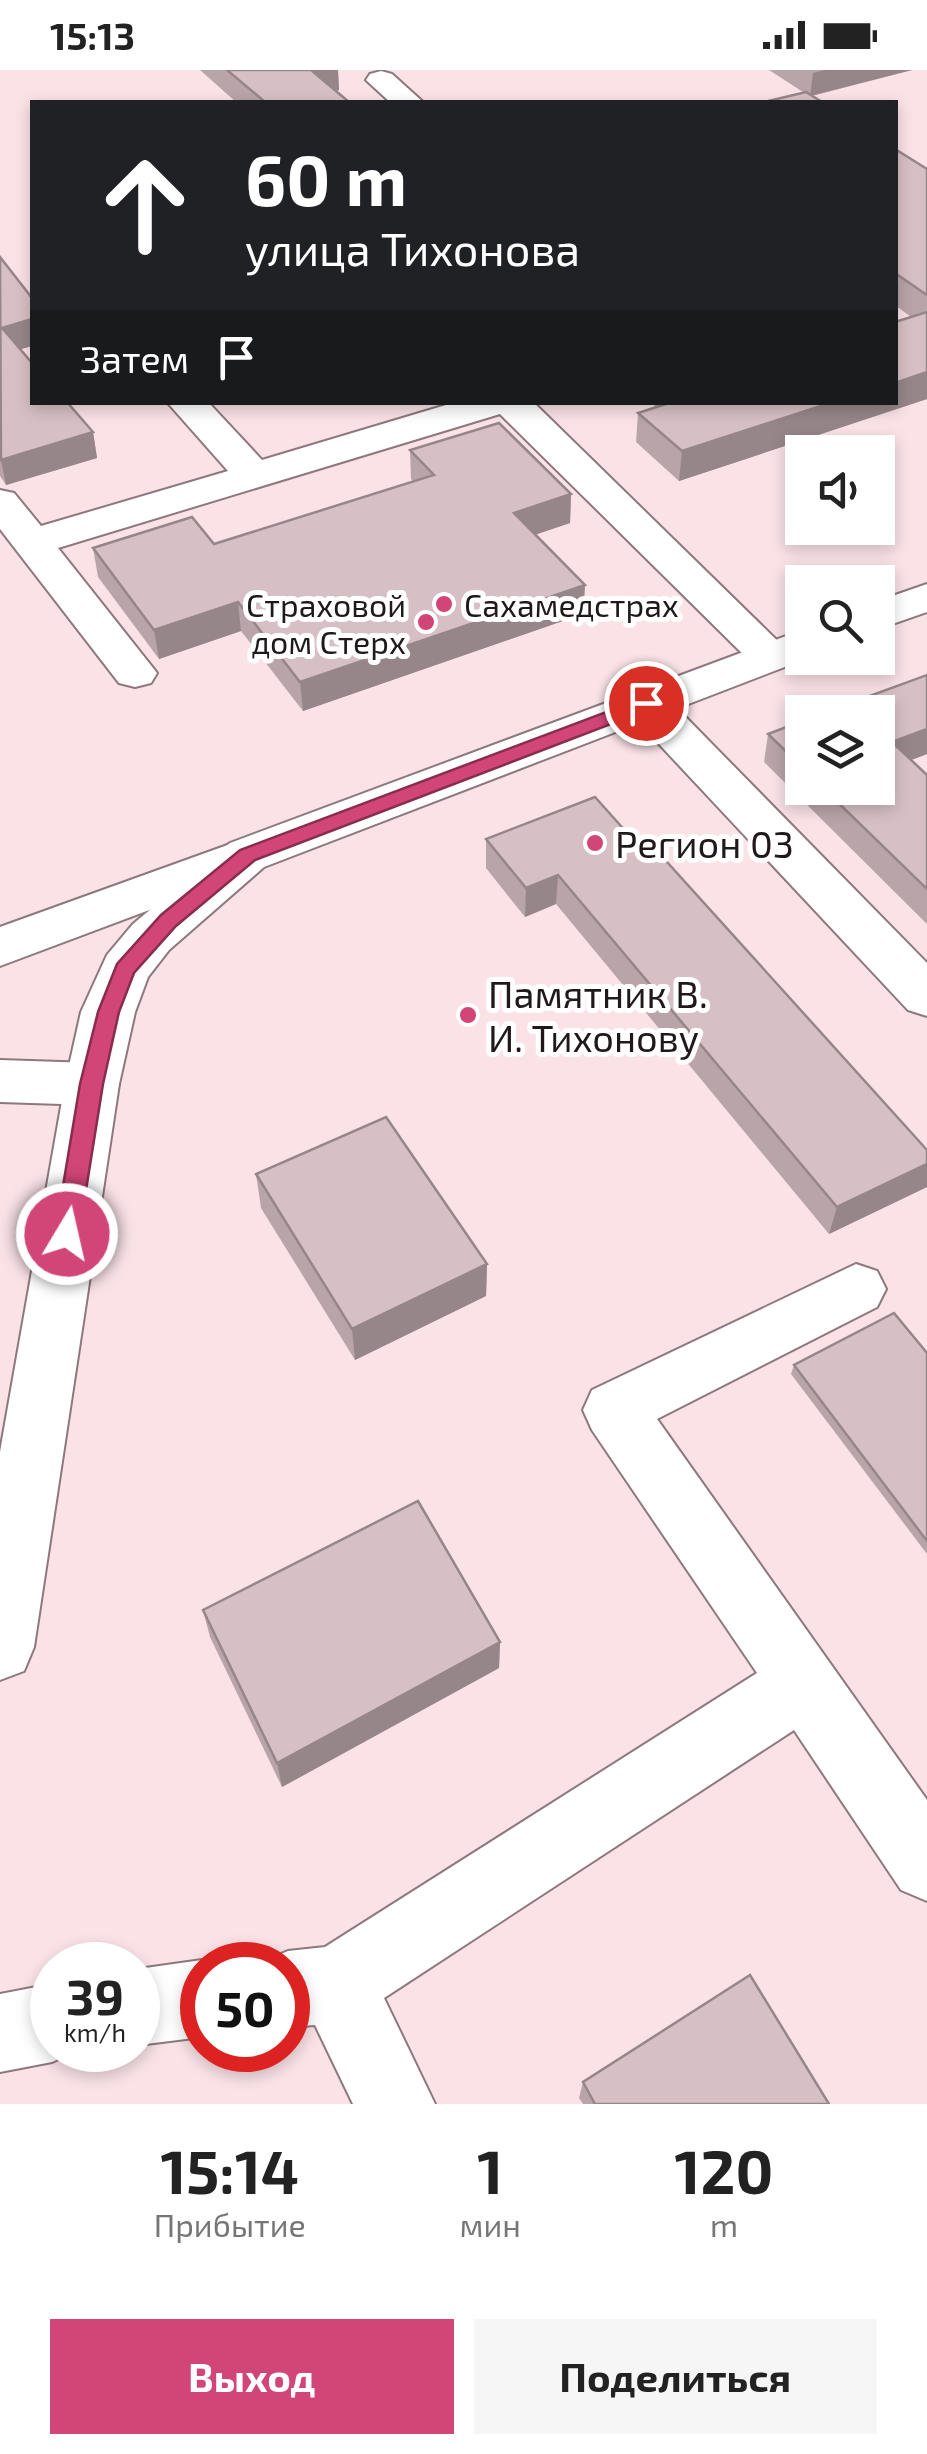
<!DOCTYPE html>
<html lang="ru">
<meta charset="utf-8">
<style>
body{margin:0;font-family:"Exo 2",sans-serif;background:#f6f6f6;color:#222;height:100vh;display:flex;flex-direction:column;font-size:38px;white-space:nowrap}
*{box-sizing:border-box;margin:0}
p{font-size:32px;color:#767676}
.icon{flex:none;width:55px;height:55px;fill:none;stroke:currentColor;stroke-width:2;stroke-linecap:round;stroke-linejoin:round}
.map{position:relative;height:2034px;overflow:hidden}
.drawer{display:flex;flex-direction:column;background:#fff;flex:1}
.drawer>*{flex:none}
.top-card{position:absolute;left:30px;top:30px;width:868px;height:305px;border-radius:0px;box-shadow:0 5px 15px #0003;background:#202124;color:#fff;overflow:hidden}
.buttons{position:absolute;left:785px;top:365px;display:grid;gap:20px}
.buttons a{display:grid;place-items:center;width:110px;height:110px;border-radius:0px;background:#fff;box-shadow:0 5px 15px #0003;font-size:50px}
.speed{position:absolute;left:30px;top:1872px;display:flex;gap:20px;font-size:50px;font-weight:700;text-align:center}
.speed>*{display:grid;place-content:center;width:130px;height:130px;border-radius:50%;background:#fff;box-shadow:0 5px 15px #0003;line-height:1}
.speed small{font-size:25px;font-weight:400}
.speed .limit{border:15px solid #d22;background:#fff;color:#111}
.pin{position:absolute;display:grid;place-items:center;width:85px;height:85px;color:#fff;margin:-42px;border:5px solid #fff;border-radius:50%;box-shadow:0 2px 10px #0007}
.me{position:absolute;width:110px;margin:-55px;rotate:9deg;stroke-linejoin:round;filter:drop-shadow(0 0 8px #0008)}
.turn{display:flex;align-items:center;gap:35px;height:210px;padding:0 50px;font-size:45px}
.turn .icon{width:130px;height:130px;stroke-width:2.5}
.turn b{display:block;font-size:70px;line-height:85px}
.then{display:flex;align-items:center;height:95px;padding:0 50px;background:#0003;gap:20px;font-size:38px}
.eta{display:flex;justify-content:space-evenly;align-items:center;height:170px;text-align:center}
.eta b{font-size:60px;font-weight:700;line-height:70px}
.cta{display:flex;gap:20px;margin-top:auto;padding:20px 50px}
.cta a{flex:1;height:115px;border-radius:0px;background:#d14577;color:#fff;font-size:40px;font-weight:700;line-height:115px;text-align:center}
.cta a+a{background:#f6f6f6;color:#222}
.status{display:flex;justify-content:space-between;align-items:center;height:70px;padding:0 50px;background:#fff;direction:ltr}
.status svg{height:28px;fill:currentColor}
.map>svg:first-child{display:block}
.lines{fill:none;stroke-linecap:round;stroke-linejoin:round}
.minor-casing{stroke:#8d787d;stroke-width:4}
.major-casing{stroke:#8d787d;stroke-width:4}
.minor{fill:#fff;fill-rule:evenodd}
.major{fill:#fff;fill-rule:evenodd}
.wall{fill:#b9a5a9}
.shaded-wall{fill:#96868a}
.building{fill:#d7c0c5;stroke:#96868a;stroke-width:2.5}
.route{fill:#d14577;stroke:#882d4d;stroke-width:2.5}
.poi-dot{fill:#d14577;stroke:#fff;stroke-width:4}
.labels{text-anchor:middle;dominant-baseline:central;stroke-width:10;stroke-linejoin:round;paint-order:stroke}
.far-poi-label{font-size:32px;fill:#201819;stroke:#fff;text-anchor:end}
.poi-label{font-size:38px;fill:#201819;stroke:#fff;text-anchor:start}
</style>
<div class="status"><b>15:13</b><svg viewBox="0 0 49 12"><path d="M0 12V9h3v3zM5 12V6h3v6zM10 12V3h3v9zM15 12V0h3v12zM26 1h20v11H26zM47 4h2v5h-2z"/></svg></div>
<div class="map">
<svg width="927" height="2034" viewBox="0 0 927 2034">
<rect width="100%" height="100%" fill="#fae2e7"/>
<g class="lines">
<g class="minor-casing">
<g id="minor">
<polygon points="381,1 392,4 423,32 390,32 366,10 370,4"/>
<polygon points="167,332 208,332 262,390 456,332 533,332 793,586 787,596 771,600 755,596 500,344 58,478 157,603 151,613 135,617 119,613 0,459 0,420 14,423 41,456 228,401"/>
<polygon points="646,618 662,623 927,893 927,946 908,940 630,643 623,633 630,623"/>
<polygon points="247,768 264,773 272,785 264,797 0,896 0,857"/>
<polygon points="0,990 92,993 111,999 119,1014 111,1029 92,1035 0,1032"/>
<polygon points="856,1194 877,1201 886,1219 877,1237 657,1349 927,1730 927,1831 901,1820 794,1660 384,1928 435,2034 353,2034 315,1955 288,1957 288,1895 259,1895 261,1892 288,1881 325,1877 757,1603 592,1360 583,1340 592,1320"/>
<polygon points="202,1890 213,1895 202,1895 202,1967 138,1975 138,1899"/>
<polygon points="52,1914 52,1980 79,1980 52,1992 0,2002 0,1924"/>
</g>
</g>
<g class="major-casing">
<g id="major">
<polygon points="927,514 927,542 878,559 878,531"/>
<polygon points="802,560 802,588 808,588 264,797 169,880 148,907 135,942 119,1014 34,1577 24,1601 0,1610 0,1382 65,1014 81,942 107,885 133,854 230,773"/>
</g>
</g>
<use href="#minor" class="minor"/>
<use href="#major" class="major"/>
</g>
<g class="wall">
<polygon points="200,0 338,0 339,20 336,21 349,32 236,32"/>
<polygon points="769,0 912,0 812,26 803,22"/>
<polygon points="895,79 927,99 927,329 679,411 636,372 638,343 656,337 650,332 895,332 911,247 895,235"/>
<polygon points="0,187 32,276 21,279 93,362 97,388 6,415 0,406"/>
<polygon points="410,380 571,424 570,453 536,464 585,515 583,544 303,641 241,561 159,589 98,507 93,478 214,474 414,412 411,409"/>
<polygon points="878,642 927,684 911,690 927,705 927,854 764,692 768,664 802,651 802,718 878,718"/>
<polygon points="595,727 927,1117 829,1164 556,834 525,847 486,798 486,769"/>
<polygon points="256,1104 487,1194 486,1226 355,1290 261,1138"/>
<polygon points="927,1283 927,1484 791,1304 794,1295"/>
<polygon points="203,1540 500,1572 499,1598 282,1717 210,1567"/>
<polygon points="583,2012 829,2034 583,2034 579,2028"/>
</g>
<g class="shaded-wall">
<polygon points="311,0 338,0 339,20 312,27"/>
<polygon points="824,0 912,0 810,26 813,3"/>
<polygon points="32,249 32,276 7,283 2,258"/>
<polygon points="927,302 927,329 679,411 682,381 833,332 895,332 895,313"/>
<polygon points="93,362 97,388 6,415 1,390"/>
<polygon points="571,424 570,453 514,472 514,443"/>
<polygon points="585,515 583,544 303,641 300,612"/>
<polygon points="238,532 241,561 159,589 154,560"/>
<polygon points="927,659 927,684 885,700 892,672"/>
<polygon points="558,805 556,834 525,847 526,818"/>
<polygon points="927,1094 927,1117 829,1164 837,1137"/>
<polygon points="487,1194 486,1226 355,1290 352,1259"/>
<polygon points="500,1572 499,1598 282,1717 277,1693"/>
</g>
<g class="building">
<polygon points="227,0 311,0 349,32 265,32"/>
<polygon points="806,22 822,32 764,32"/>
<polygon points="895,79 927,99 927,225 895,203"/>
<polygon points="0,187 32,228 32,249 2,258 32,293 32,332 67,332 93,362 1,390"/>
<polygon points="927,242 927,302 895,313 895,252"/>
<polygon points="672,332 833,332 682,381 638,343"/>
<polygon points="499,353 571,424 514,443 585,515 300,612 238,532 154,560 93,478 192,447 214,474 434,405 410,380"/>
<polygon points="927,605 927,659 892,672 927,705 927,819 823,718 878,718 878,642 826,642"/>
<polygon points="802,651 802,697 768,664"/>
<polygon points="595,727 638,775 648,771 927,1080 927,1094 837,1137 558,805 526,818 486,769"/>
<polygon points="386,1047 487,1194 352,1259 256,1104"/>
<polygon points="894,1243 927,1283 927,1471 794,1295"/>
<polygon points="418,1431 500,1572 277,1693 203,1540"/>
<polygon points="750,1905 829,2034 595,2034 583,2012"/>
</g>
<polygon class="route" points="646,627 653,629 653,638 255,790 176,856 134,903 119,942 103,1014 79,1164 76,1171 59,1171 55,1164 80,1014 98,942 117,894 161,845 240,780"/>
<g class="poi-dot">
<circle cx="444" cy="534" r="10"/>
<circle cx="426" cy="552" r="10"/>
<circle cx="595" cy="773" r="10"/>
<circle cx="468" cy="945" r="10"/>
</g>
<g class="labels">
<g class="far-poi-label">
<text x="406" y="534">Страховой<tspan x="406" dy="37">дом Стерх</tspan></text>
<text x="464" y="534" text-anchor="start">Сахамедстрах</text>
</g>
<g class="poi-label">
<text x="615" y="773">Регион 03</text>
<text x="488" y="923">Памятник В.<tspan x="488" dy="44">И. Тихонову</tspan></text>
</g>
</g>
</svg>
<div class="buttons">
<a><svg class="icon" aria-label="sound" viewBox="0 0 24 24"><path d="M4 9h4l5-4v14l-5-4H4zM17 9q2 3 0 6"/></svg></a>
<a><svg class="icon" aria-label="search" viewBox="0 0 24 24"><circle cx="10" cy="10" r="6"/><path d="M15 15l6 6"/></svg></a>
<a><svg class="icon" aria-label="layers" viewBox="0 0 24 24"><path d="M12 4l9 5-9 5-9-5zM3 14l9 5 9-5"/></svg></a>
</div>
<div class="speed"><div>39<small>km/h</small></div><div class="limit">50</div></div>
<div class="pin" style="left:646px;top:633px;background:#d93025"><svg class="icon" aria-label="arrive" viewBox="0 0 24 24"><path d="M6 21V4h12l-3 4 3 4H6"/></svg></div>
<svg class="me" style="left:67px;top:1164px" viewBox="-20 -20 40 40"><circle r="17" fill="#d14577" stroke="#fff" stroke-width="3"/><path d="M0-11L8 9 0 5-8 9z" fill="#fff"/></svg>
<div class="top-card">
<div class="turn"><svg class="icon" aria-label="ahead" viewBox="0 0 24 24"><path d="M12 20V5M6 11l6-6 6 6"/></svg><div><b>60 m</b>улица Тихонова</div></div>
<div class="then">Затем<svg class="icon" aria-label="arrive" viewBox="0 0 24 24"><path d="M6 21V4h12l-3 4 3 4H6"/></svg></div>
</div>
</div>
<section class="drawer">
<div class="eta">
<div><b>15:14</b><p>Прибытие</p></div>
<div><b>1</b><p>мин</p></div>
<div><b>120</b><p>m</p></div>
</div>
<div class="cta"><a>Выход</a><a>Поделиться</a></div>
</section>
